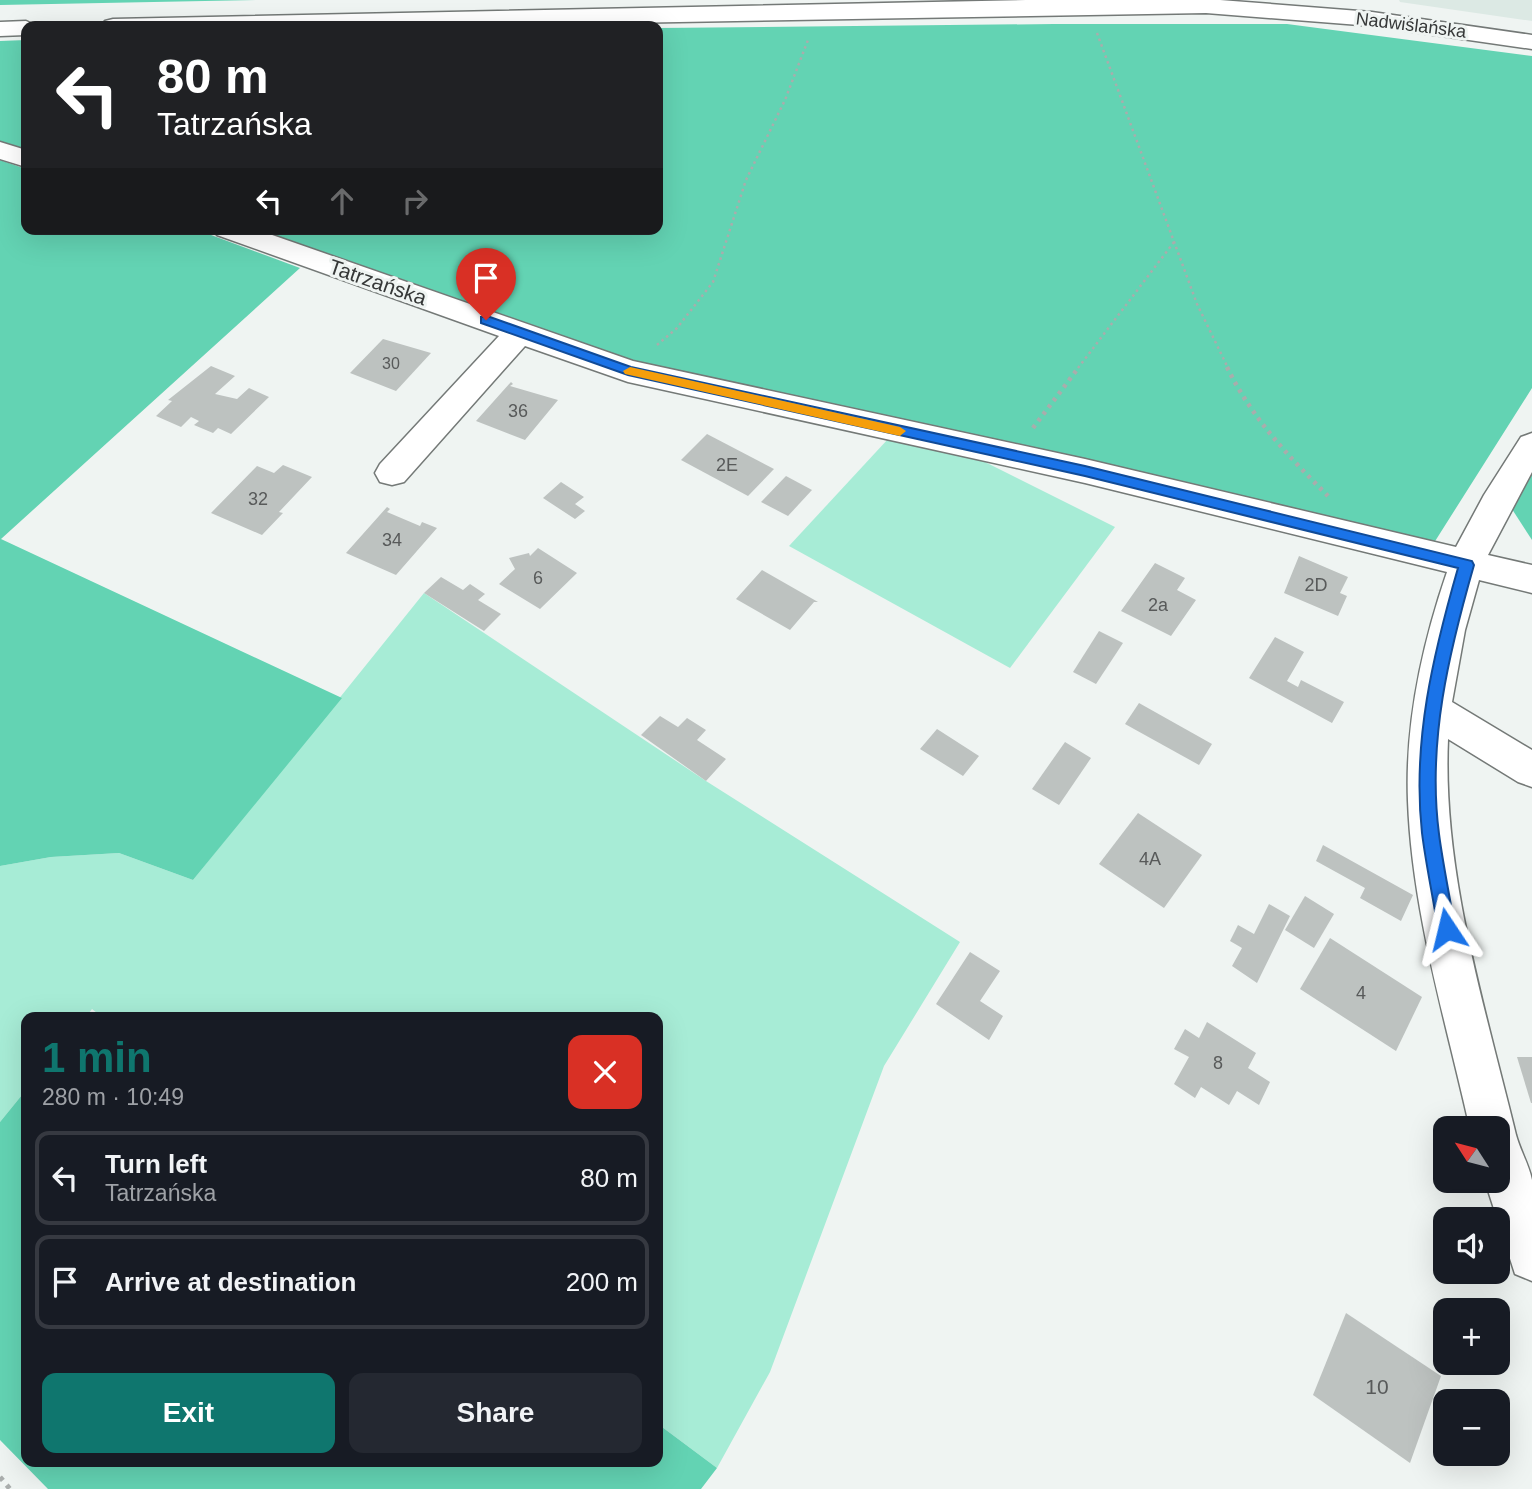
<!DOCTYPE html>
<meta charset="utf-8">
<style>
body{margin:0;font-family:Arial,sans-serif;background:#242831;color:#f1f3f6;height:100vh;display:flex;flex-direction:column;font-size:26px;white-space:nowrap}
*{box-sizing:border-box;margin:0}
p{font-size:23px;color:#9ea1a6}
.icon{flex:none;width:38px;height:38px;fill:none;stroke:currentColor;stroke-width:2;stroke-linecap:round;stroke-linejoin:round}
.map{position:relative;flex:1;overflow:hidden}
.sheet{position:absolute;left:21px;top:1012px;width:642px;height:455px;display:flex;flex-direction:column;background:#171b24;border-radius:14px;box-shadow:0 7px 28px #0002}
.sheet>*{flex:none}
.top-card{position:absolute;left:21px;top:21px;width:642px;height:214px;border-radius:14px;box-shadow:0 7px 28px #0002;background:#202124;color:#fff;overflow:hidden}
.needle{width:46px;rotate:306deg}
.fabs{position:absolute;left:1433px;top:1116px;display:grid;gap:14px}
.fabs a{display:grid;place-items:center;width:77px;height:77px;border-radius:14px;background:#171b24;box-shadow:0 7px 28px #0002;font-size:35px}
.pin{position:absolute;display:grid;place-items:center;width:60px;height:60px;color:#fff;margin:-72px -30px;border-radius:50% 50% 50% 0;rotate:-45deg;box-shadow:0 0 7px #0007}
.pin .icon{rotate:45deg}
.me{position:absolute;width:77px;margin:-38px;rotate:350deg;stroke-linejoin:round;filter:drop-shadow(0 0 5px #0008)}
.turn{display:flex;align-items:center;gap:24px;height:147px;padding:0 21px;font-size:32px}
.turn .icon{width:91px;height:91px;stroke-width:2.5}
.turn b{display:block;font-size:49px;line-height:60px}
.lanes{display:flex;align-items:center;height:66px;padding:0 21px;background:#0003;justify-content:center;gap:35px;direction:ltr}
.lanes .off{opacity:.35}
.round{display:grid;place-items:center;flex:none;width:74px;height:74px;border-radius:14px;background:#242831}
.summary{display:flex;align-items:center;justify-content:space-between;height:119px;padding:0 21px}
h1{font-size:42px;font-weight:700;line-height:52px;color:#0f766e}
.primary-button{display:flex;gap:14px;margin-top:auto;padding:14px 21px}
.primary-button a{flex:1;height:80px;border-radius:14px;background:#0f766e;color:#fff;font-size:28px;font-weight:700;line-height:80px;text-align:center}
.primary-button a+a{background:#242831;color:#f1f3f6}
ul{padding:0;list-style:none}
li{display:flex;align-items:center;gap:21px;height:94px;margin:0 14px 10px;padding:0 7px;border:4px solid #363941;border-radius:14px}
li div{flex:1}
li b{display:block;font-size:26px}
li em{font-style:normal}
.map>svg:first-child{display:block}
.built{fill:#dce9e4}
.green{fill:#a7ecd6}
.forest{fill:#63d3b3}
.building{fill:#bdc2c0}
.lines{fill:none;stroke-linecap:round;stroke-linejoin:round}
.minor-casing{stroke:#747977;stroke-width:3}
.major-casing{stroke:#747977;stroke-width:3}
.path-far2{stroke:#a9adac;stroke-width:2.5;stroke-dasharray:2.5 3.5;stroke-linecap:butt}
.path-far1{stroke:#a9adac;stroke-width:4.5;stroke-dasharray:3.5 5;stroke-linecap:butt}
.path{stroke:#a9adac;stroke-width:5;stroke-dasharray:4.5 6;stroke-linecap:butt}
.minor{fill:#fff;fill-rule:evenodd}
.major{fill:#fff;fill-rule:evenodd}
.route{fill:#1a73e8;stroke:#114b97;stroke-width:2}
.slow{fill:#f59e0b}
.labels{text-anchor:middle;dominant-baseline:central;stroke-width:6;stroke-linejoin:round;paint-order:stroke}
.far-number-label{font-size:16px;fill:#585a5a}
.far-street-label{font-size:18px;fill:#363838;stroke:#eff4f2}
.number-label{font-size:18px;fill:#585a5a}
.street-label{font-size:21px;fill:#363838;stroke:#eff4f2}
.near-number-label{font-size:21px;fill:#585a5a}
</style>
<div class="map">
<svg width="1532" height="1489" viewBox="0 0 1532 1489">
<rect width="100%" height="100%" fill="#eff4f2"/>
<polygon class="built" points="1399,0 1532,0 1532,21 1400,2"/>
<g class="green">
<polygon points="888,439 983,461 1115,527 1010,668 789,546"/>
<polygon points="424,593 706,781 960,942 884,1066 770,1372 717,1468 658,1424 658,1017 102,1017 92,1009 86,1017 26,1017 26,1090 0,1122 0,866 51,857 119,853 193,880"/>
</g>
<g class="forest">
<polygon points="0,0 260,0 0,5"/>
<polygon points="1054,24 1287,24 1532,56 1532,388 1432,546 624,359 249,229 658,229 658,28"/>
<polygon points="26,40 26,152 0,143 0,41"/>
<polygon points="0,160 26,169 26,229 195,229 300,268 1,539 342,698 193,880 119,853 51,857 0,866"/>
<polygon points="1532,471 1532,540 1510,506"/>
<polygon points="26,1090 26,1461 658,1461 658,1424 717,1468 701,1489 48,1489 0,1440 0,1122"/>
</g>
<g class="building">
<polygon points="383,339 431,353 396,391 350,373"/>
<polygon points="211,366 235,376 215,394 237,399 249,388 269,397 231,434 218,428 213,433 194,425 199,421 191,417 181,427 156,416 172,401 168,400"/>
<polygon points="511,382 513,384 510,386 558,400 525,440 476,421"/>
<polygon points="707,434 774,469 748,496 681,460"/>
<polygon points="283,465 312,477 279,512 283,513 262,535 211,513 257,466 274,473"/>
<polygon points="786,476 812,490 788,516 761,502"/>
<polygon points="561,482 584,497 575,504 585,511 575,519 543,498"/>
<polygon points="387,507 390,509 387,512 420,526 422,522 437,528 396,575 346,553"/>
<polygon points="538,548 577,573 540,609 499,584 515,569 509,558 529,553 530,556"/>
<polygon points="1299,556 1348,577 1340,593 1347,596 1338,616 1284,593"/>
<polygon points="1155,563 1185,578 1177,590 1196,600 1171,636 1121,611"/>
<polygon points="762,570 818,602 814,602 790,630 736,599"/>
<polygon points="441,577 463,590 470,584 485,594 478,600 501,614 484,631 424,593"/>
<polygon points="1099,631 1123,643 1096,684 1073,672"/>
<polygon points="1275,637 1304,652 1287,681 1298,687 1301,680 1344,702 1332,723 1249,678"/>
<polygon points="1139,703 1212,744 1199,765 1125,724"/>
<polygon points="660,716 678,727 687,718 706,730 697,740 726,759 706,781 641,735"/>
<polygon points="937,729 979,756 963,776 920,749"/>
<polygon points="1065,742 1091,758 1059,805 1032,789"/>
<polygon points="1138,813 1202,855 1164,908 1099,864"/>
<polygon points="1323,845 1413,895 1401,921 1360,898 1365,888 1316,861"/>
<polygon points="1305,896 1334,914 1314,948 1285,930"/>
<polygon points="1269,904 1290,916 1257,983 1232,966 1242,948 1230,941 1238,925 1254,934"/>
<polygon points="1330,938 1422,997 1396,1051 1300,989"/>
<polygon points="970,952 1000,971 980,1001 1003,1016 989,1040 936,1004"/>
<polygon points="1207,1022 1256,1053 1248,1068 1270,1082 1259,1105 1237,1091 1229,1105 1201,1087 1195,1098 1174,1084 1189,1057 1174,1049 1185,1029 1199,1038"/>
<polygon points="1517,1057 1532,1057 1532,1103 1531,1103"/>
<polygon points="1346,1313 1441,1376 1410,1463 1313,1395"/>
</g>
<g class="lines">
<g class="minor-casing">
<g id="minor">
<polygon points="0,142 26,150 26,167 0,159"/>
<path d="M213 229H255L633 361 1085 459 1456 547 1484 495 1521 437 1532 433V472L1488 555 1532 565V593L1479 580 1465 630 1452 702 1532 750V787L1518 782 1448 739C1442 872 1485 1007 1516 1135 1520 1150 1529 1165 1532 1180 1532 1212 1532 1249 1532 1281L1515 1274 1485 1181H1498V1129H1470C1446 1021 1412 912 1408 801 1405 723 1422 645 1447 572L1085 483 628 382 525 346 404 482 392 485 380 482 375 473 380 464 499 336 217 235Z"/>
</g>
</g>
<g class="major-casing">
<g id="major">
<polygon points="1026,0 1220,0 1372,12 1532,35 1532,49 1372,26 1206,13 446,26 101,26 105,21 113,19"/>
<polygon points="26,21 37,26 26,26 26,35 0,36 0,22"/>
</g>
</g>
<g class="path-far2">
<polyline points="1097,33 1197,304 1228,368"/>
<polyline points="657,345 677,328 713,282 746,180 785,100 808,40"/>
<polyline points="1078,368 1174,242"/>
</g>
<g class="path-far1">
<path d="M1227 367C1251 417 1288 456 1328 496"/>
<polyline points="1033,428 1079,367"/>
</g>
<polyline class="path" points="0,1477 10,1489"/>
<use href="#minor" class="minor"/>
<use href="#major" class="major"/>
</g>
<path class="route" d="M481 317H490L631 367 1085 466 1472 561 1474 565C1449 652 1427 742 1439 834 1443 865 1450 897 1455 929L1453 934 1447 937 1440 934 1438 929C1433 897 1426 865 1422 833 1412 742 1433 655 1458 568L1085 476 628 375 481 323Z"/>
<polygon class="slow" points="630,367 900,427 906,431 900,436 625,374 623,371"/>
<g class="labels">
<g class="far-number-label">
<text x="391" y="363">30</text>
</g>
<g class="far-street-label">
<text transform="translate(1411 25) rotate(7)">Nadwiślańska</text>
</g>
<g class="number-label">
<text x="518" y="411">36</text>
<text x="727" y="465">2E</text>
<text x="258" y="499">32</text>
<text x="392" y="540">34</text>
<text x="538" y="578">6</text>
<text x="1316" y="585">2D</text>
<text x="1158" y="605">2a</text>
<text x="1150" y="859">4A</text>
<text x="1361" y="993">4</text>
<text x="1218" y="1063">8</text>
</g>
<g class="street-label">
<text transform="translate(378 282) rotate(19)">Tatrzańska</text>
</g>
<g class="near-number-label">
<text x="1377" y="1386">10</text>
</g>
</g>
</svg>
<div class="fabs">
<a><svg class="needle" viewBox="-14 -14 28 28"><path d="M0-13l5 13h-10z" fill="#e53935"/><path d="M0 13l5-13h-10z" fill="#9ea1a6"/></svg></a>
<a><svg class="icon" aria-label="sound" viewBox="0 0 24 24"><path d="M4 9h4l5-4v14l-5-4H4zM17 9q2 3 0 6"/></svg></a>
<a>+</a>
<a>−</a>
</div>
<div class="pin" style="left:486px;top:320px;background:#d93025"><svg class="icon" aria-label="arrive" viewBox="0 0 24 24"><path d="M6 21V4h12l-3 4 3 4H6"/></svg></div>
<svg class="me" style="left:1447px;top:929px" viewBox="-20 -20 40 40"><path d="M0-17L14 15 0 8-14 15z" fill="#1a73e8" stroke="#fff" stroke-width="4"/></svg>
<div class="top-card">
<div class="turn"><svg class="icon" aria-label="left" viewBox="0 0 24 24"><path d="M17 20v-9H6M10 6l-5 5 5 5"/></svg><div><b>80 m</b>Tatrzańska</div></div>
<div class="lanes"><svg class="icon" aria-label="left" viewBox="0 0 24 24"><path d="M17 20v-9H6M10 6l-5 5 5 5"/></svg><svg class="icon off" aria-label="ahead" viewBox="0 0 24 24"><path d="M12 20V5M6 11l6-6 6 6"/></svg><svg class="icon off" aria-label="right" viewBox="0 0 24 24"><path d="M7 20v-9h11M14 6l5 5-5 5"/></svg></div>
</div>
<section class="sheet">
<div class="summary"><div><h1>1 min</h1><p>280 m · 10:49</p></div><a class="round" style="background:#d93025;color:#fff"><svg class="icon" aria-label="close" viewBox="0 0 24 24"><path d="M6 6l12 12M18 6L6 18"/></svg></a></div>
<ul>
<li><svg class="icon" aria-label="left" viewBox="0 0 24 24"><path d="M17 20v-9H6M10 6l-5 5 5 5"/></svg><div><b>Turn left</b><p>Tatrzańska</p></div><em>80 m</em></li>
<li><svg class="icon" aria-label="arrive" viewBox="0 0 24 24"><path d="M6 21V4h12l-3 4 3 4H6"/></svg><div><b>Arrive at destination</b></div><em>200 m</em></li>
</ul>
<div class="primary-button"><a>Exit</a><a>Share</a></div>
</section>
</div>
